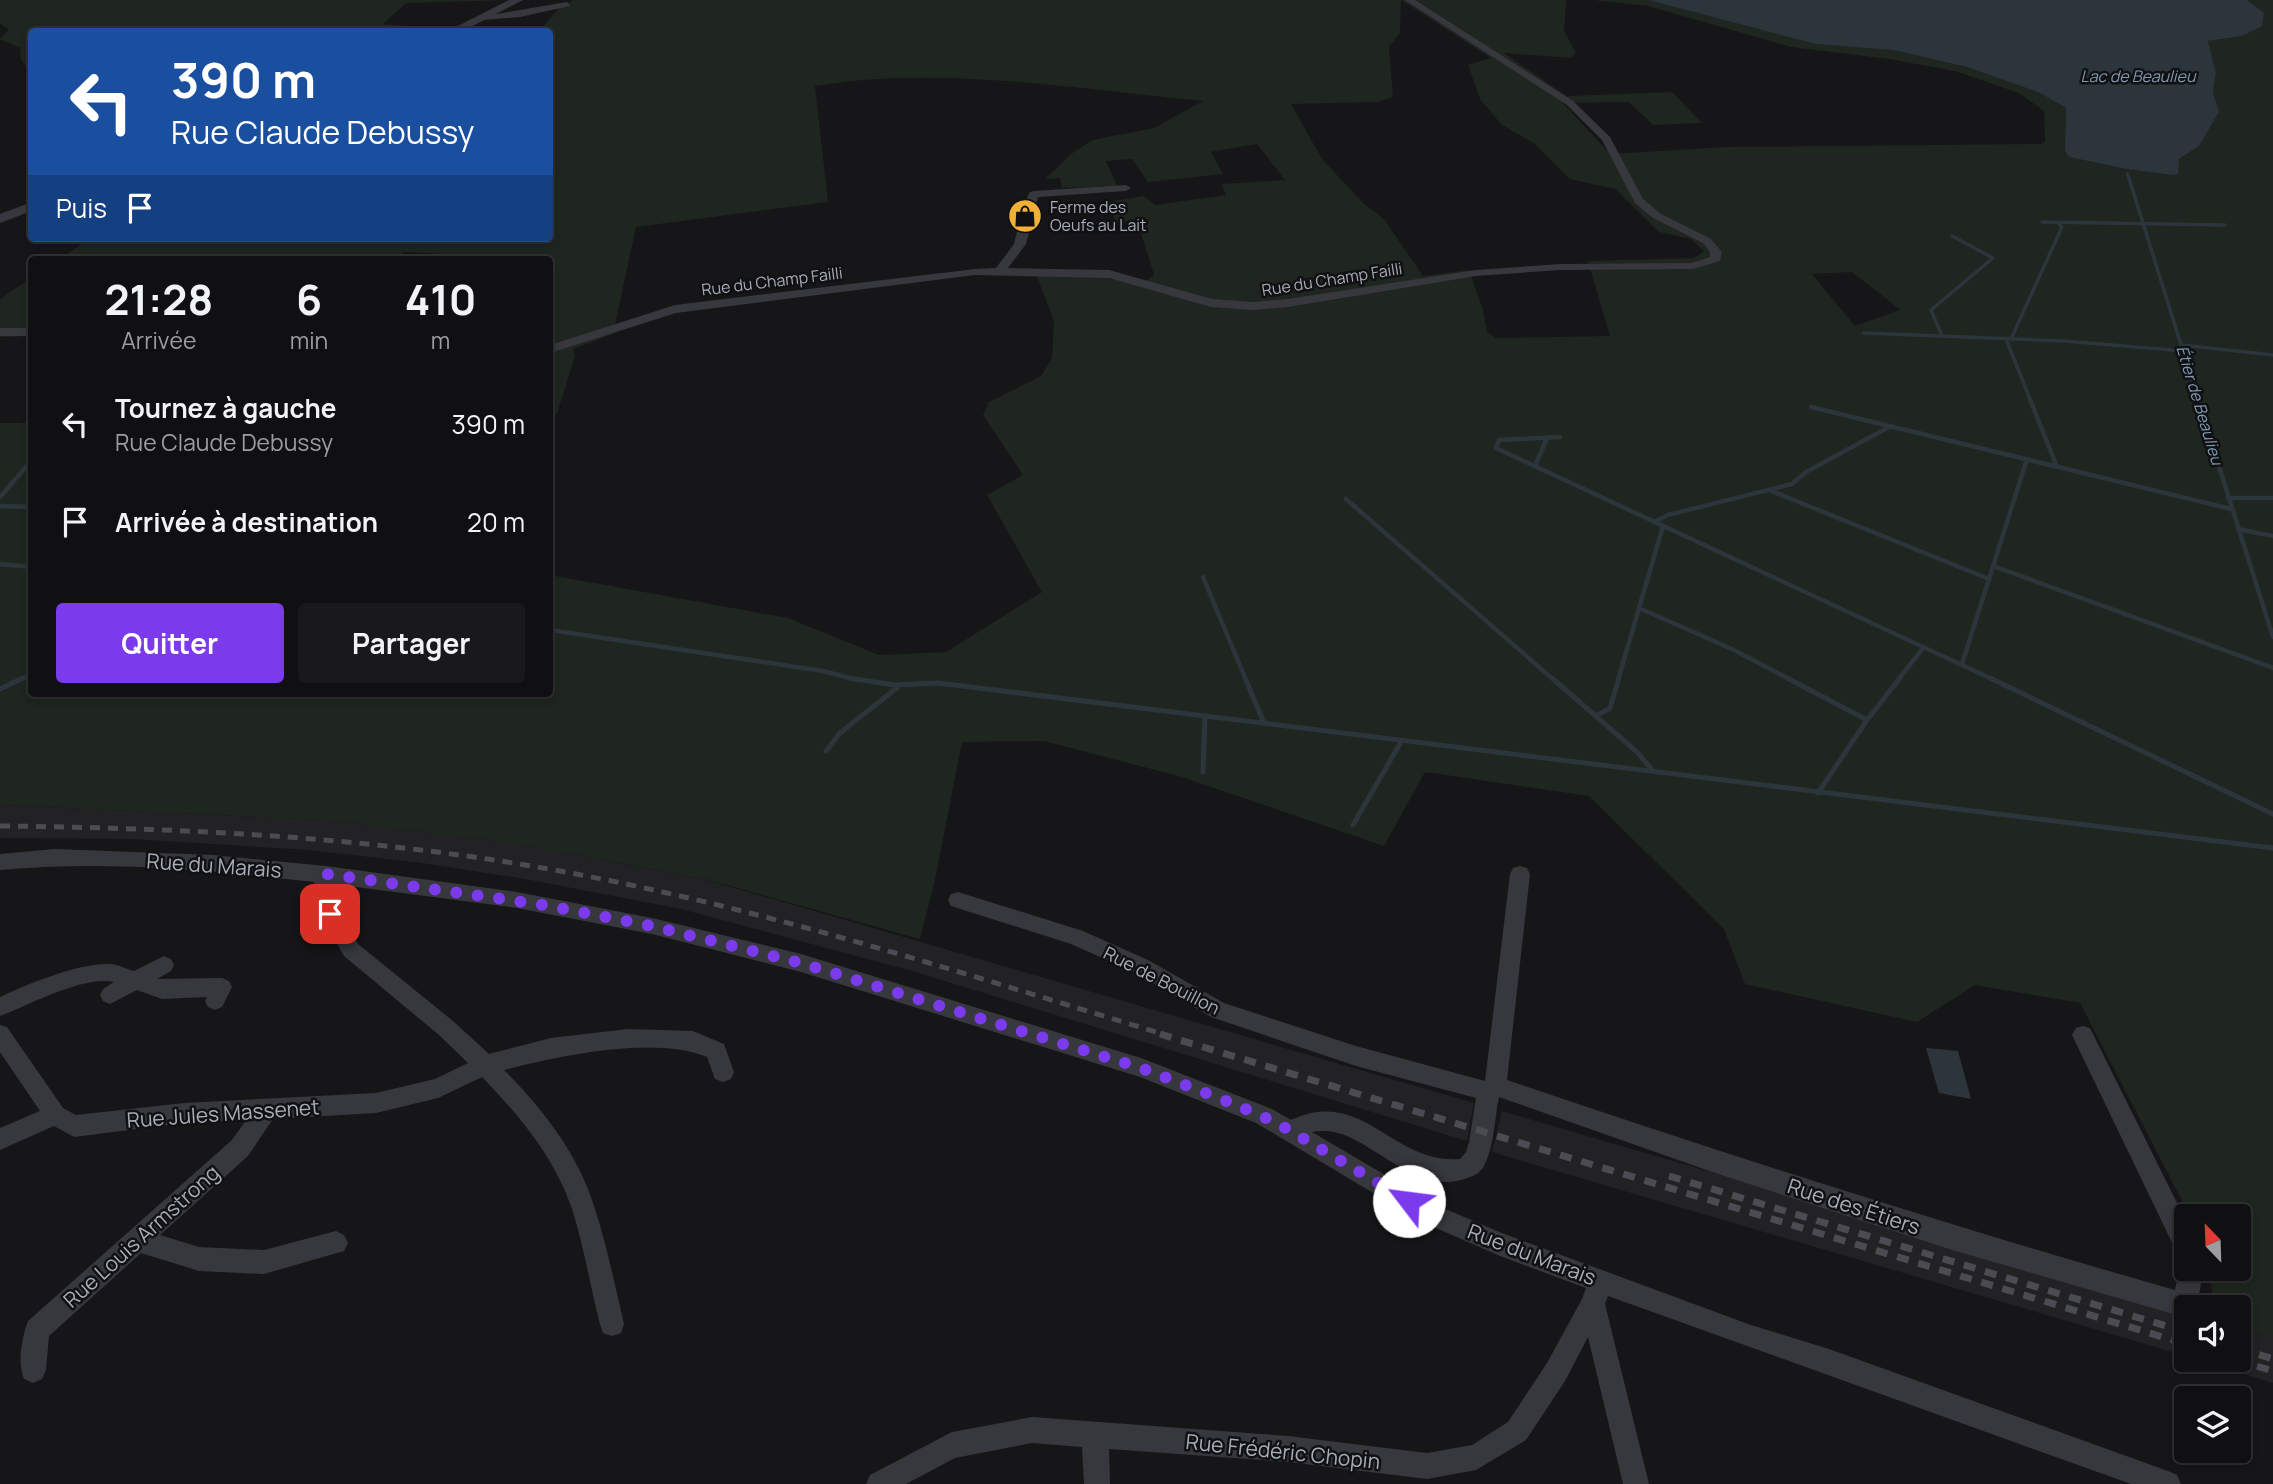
<!DOCTYPE html>
<html lang="fr">
<meta charset="utf-8">
<style>
body{margin:0;font-family:Manrope,sans-serif;background:#19191b;color:#f1f3f6;height:100vh;display:flex;flex-direction:column;font-size:26px;white-space:nowrap}
*{box-sizing:border-box;margin:0}
p{font-size:23px;color:#9c9d9f}
.icon{flex:none;width:38px;height:38px;fill:none;stroke:currentColor;stroke-width:2;stroke-linecap:round;stroke-linejoin:round}
.map{position:relative;flex:1;overflow:hidden}
.sheet{position:absolute;left:28px;top:256px;width:525px;height:441px;display:flex;flex-direction:column;background:#101012;border-radius:7px;box-shadow:0 4px 10px #0003,0 0 0 2px #303032}
.sheet>*{flex:none}
.guide{position:absolute;left:28px;top:28px;width:525px;height:214px;border-radius:7px;box-shadow:0 4px 10px #0003,0 0 0 2px #303032;background:#1a4fa0;color:#fff;overflow:hidden}
.needle{width:46px;rotate:337deg}
.tools{position:absolute;left:2174px;top:1204px;display:grid;gap:14px}
.tools a{display:grid;place-items:center;width:77px;height:77px;border-radius:7px;background:#101012;box-shadow:0 4px 10px #0003,0 0 0 2px #303032;font-size:35px}
.pin{position:absolute;display:grid;place-items:center;width:60px;height:60px;color:#fff;margin:-30px;border-radius:14px;box-shadow:0 4px 10px #0006}
.me{position:absolute;width:77px;margin:-38px;rotate:300deg;stroke-linejoin:round;filter:drop-shadow(0 0 5px #0008)}
.turn{display:flex;align-items:center;gap:24px;height:147px;padding:0 28px;font-size:32px}
.turn .icon{width:91px;height:91px;stroke-width:2.5}
.turn b{display:block;font-size:49px;line-height:60px}
.then{display:flex;align-items:center;height:66px;padding:0 28px;background:#0003;gap:14px;font-size:26px}
.eta{display:flex;justify-content:space-evenly;align-items:center;height:119px;text-align:center}
.eta b{font-size:42px;font-weight:700;line-height:49px}
.button{display:flex;gap:14px;margin-top:auto;padding:14px 28px}
.button a{flex:1;height:80px;border-radius:7px;background:#7c3aed;color:#fff;font-size:28px;font-weight:700;line-height:80px;text-align:center}
.button a+a{background:#19191b;color:#f1f3f6}
ul{padding:0;list-style:none}
li{display:flex;align-items:center;gap:21px;height:98px;padding:0 28px}
li div{flex:1}
li b{display:block;font-size:26px}
li em{font-style:normal}
.map>svg:first-child{display:block}
.built{fill:#222225}
.green{fill:#1e261f;fill-rule:evenodd}
.water{fill:#2c353c}
.lines{fill:none;stroke-linecap:round;stroke-linejoin:round}
.stream-far3{stroke:#2c353c;stroke-width:2.5}
.stream-far2{stroke:#2c353c;stroke-width:3.5}
.stream-far1{stroke:#2c353c;stroke-width:4.5}
.stream{stroke:#2c353c;stroke-width:5}
.minor{fill:#37383d;fill-rule:evenodd}
.tertiary{fill:#37383d;fill-rule:evenodd}
.rail-far1{stroke:#4a4c52;stroke-width:5;stroke-dasharray:10 8;stroke-linecap:butt}
.rail{stroke:#4a4c52;stroke-width:7;stroke-dasharray:12 10;stroke-linecap:butt}
.route{stroke:#7c3aed;stroke-width:12;stroke-dasharray:0 21.6}
.labels{text-anchor:middle;dominant-baseline:central;stroke-width:5;stroke-linejoin:round;paint-order:stroke}
.far-water-label{font-size:16px;font-style:italic;fill:#7f9bb3;stroke:#111113}
.far-poi-label{font-size:16px;fill:#a8adb8;stroke:#111113;text-anchor:start}
.far-street-label{font-size:16px;fill:#a8adb8;stroke:#111113}
.street-label{font-size:18px;fill:#a8adb8;stroke:#111113}
.near-street-label{font-size:21px;fill:#a8adb8;stroke:#111113}
</style>
<div class="map">
<svg width="2273" height="1484" viewBox="0 0 2273 1484">
<rect width="100%" height="100%" fill="#161618"/>
<g class="built">
<polygon points="0,805 327,820 518,844 704,879 1474,1103 1467,1141 912,971 681,909 525,879 422,863 308,850 132,839 0,838"/>
<polygon points="1502,1111 2186,1311 2186,1356 1492,1152"/>
<polygon points="2238,1327 2273,1337 2273,1383 2199,1360 2238,1360"/>
</g>
<g class="green">
<polygon points="0,0 511,0 406,3 383,24 406,26 402,31 32,32 31,73 21,60 20,48 0,39 9,30 0,23"/>
<path d="M573 0H1401L1400 33 1389 47 1393 97 1377 102 1291 104 1322 159 1364 204 1384 219 1423 276 1469 270 1483 310 1487 332 1496 338 1610 336 1588 261 1694 258 1704 251 1691 239 1659 232 1615 189 1570 179 1535 144 1501 124 1480 99 1468 65 1491 58 1401 0H1566L1564 31 1576 53 1570 58 1504 53 1567 96 1672 92 1702 123 1653 125 1629 102 1563 103 1610 154 1726 147 2041 144 2045 141 2044 111 2019 93 1955 71 1889 59 1791 47 1648 6 1593 0H1648L1709 15 1893 50 1967 67 2040 93 2066 108 2065 151 2069 157 2126 169 2172 175 2179 159 2199 146 2219 112 2213 92 2216 73 2208 41 2242 36 2264 13 2247 0H2273V1337L2238 1327V1307H2214L2209 1269H2238V1216H2190L2080 1003 1975 985 1917 1022 1745 984 1724 929 1589 796 1425 772 1384 846 1182 777 1044 741 962 742 935 880 920 939 705 879 518 844 327 820 0 805V423H31L32 693H550V575L788 618 879 655 946 652 1042 592 987 495 1023 475 983 415 989 402 1041 376 1052 358 1054 321 1036 274 1103 277 1142 285 1154 275 1137 220 1116 222 1108 202 1144 196 1155 205 1226 195 1222 184 1285 180 1257 144 1211 152 1223 174 1148 182 1132 159 1106 161 1117 186 1062 188 1060 178 1045 179 1071 154 1092 140 1154 128 1203 101C1096 91 987 73 879 79 857 80 836 83 815 86L828 202 636 227 613 334 573 349 575 356 557 414H550V259C501 259 453 254 404 252L396 259H59L91 238H550V32L504 31 507 29H541L559 8ZM1852 272 1899 309 1900 310 1855 326 1812 274Z"/>
<polygon points="31,278 31,336 0,337 0,299"/>
</g>
<g class="water">
<polygon points="1648,0 2247,0 2264,13 2262,26 2242,36 2208,41 2216,73 2213,92 2219,112 2199,146 2179,159 2178,174 2172,175 2126,169 2069,157 2065,151 2066,108 2040,93 1967,67 1893,50 1816,44"/>
<polygon points="1926,1048 1958,1051 1971,1099 1939,1093"/>
</g>
<g class="lines">
<polyline class="stream-far3" points="2127,173 2128,177"/>
<g class="stream-far2">
<polyline points="2128,175 2198,399"/>
<polyline points="2042,222 2225,225"/>
<polyline points="1864,333 2064,341 2184,351"/>
<polyline points="1942,336 1931,310 1993,258 1952,236"/>
<polyline points="2006,339 2030,399"/>
<polyline points="2011,339 2062,227 2058,223"/>
<polyline points="2182,345 2273,355"/>
</g>
<g class="stream-far1">
<polyline points="2029,397 2057,467"/>
<polyline points="2197,397 2273,637"/>
<polyline points="1811,407 2231,509"/>
<polyline points="1560,437 1499,440 1496,448 1994,680"/>
<polyline points="1535,466 1547,438"/>
<polyline points="1769,490 1989,579"/>
<polyline points="0,497 32,460"/>
<polyline points="2228,498 2273,498"/>
<polyline points="1346,499 1554,680"/>
<polyline points="0,506 32,507"/>
<polyline points="1654,522 1668,515 1792,484 1806,472 1889,427"/>
<polyline points="2238,529 2273,536"/>
<polyline points="0,564 32,567"/>
<polyline points="1993,566 2273,668"/>
<polyline points="1203,577 1246,680"/>
<polyline points="1639,608 1732,649 1791,680"/>
<polyline points="550,630 823,671 857,680"/>
<polyline points="1962,664 2027,459"/>
<polyline points="20,680 32,674"/>
<polyline points="1618,680 1663,526"/>
<polyline points="1898,680 1924,647"/>
</g>
<g class="stream">
<polyline points="849,678 894,685 938,683 2273,848"/>
<polyline points="1245,678 1264,723"/>
<polyline points="1552,678 1637,752 1653,771"/>
<polyline points="1787,678 1867,720"/>
<polyline points="1990,678 2273,814"/>
<polyline points="0,689 23,678"/>
<polyline points="1596,716 1610,708 1619,678"/>
<polyline points="826,751 840,733 898,687"/>
<polyline points="1203,772 1205,716"/>
<polyline points="1818,793 1867,720 1900,678"/>
<polyline points="1353,825 1402,740"/>
</g>
<g class="minor">
<polygon points="1405,0 1415,0 1573,101 1610,137 1643,199 1661,214 1711,239 1722,252 1720,261 1693,269 1560,270 1476,276 1288,307 1253,310 1211,307 1109,278 975,275 676,313 550,353 550,345 675,305 975,269 996,268 1014,244 1024,204 1030,192 1034,191 1126,185 1131,188 1126,191 1038,197 1026,244 1008,268 1109,270 1212,299 1253,302 1288,299 1476,270 1560,264 1692,263 1710,257 1710,252 1703,243 1653,218 1635,203 1602,140 1567,105"/>
<polygon points="567,2 570,6 520,17 483,20 479,17"/>
<rect x="0" y="328" width="32" height="8"/>
<path d="M55 849 213 855 326 866 517 892 652 918 801 954 1141 1058 1272 1109 1291 1120C1363 1086 1393 1165 1460 1159L1466 1152 1469 1142 1476 1098 1356 1066 1211 1017 1134 972 1071 944 951 906 948 900 951 894 958 892 1083 931 1148 960 1224 1003 1356 1046 1485 1081 1510 874 1513 868 1520 866 1527 868 1530 874 1507 1080C1728 1155 1950 1226 2175 1290L2181 1260 2186 1259 2178 1255 2072 1035 2076 1028 2083 1026 2090 1028 2186 1221V1269H2202C2201 1283 2201 1295 2193 1307H2186V1314L2180 1316 1949 1249 1715 1173 1499 1097C1494 1120 1495 1144 1484 1166 1480 1173 1474 1176 1467 1178 1424 1195 1385 1153 1349 1137 1337 1131 1324 1130 1312 1132L1436 1205 1502 1233 1748 1324 1829 1349 2168 1471 2177 1475 2181 1484H2131L1608 1296 1605 1304 1649 1484H1623L1588 1337 1565 1381 1526 1440 1476 1470 1427 1479 1288 1462 1109 1449 1110 1484H1084L1082 1447 1032 1443 955 1458 906 1484H866L870 1475 952 1432 1032 1417 1288 1436 1427 1453 1472 1445 1508 1422 1547 1363 1582 1299 1586 1288 1500 1256 1420 1221 1256 1123 1140 1077 801 972 652 934 517 908 333 884 339 912 358 944 453 1021 489 1054 551 1038 628 1029 693 1031 724 1044 734 1072 731 1079 723 1082 715 1079 707 1057C656 1035 558 1056 504 1070 543 1109 579 1155 595 1209 607 1246 615 1286 624 1324L621 1333 612 1336 603 1333 600 1324C590 1286 584 1246 572 1209 555 1158 519 1115 482 1077L438 1098 376 1113 273 1119 248 1156 160 1235 199 1247 264 1250 336 1231 344 1235 348 1243 344 1251 264 1274 199 1271 141 1253 49 1336 46 1370 42 1379 33 1383 24 1379C17 1363 22 1337 28 1321L232 1140 246 1120 184 1123 74 1137 54 1126 0 1150V1128L40 1111 0 1052V1025L7 1027 63 1108 76 1115 184 1103 376 1093 435 1079 468 1063 439 1035 344 956 320 913 314 882C210 870 105 860 0 870V854Z"/>
<path d="M164 956 171 959 174 965 171 971 157 979 222 978 229 981 232 987 222 1007 215 1010 208 1007 205 1001 207 997 162 999 137 990 110 1004 103 1001 100 995 103 989 114 982C84 975 29 1005 0 1016V997C28 984 76 964 107 964 116 963 126 969 134 971Z"/>
</g>
<g class="tertiary">
<polygon points="509,0 523,0 461,32 446,32"/>
<polygon points="32,202 32,211 0,223 0,214"/>
</g>
<path class="rail-far1" d="M0 826C185 828 371 837 554 870 762 907 964 974 1166 1035"/>
<g class="rail">
<polyline points="1160,1034 2186,1344"/>
<polyline points="1669,1176 2186,1332"/>
<polyline points="2238,1348 2273,1359"/>
<polyline points="2236,1360 2273,1371"/>
</g>
</g>
<g class="lines">
<polyline class="route" points="330,914 323,886 326,874 544,905 652,926 801,963 1141,1068 1234,1104 1277,1123 1409,1201"/>
</g>
<defs>
<g id="shop-disc" transform="scale(1.75)"><circle r="9.5" fill="#f2b134" stroke="#111113"/><path d="M-5-2.5h2.3a2.7 3.5 0 0 1 5.4 0H5L5.5 6h-11ZM-1.5-2.5h3a1.5 2.3 0 0 0-3 0Z" fill="#111"/></g>
</defs>
<g fill-rule="evenodd">
<use href="#shop-disc" x="1025" y="216"/>
</g>
<g class="labels">
<g class="far-water-label">
<text x="2138" y="76">Lac de Beaulieu</text>
<text transform="translate(2200 405) rotate(73)">Étier de Beaulieu</text>
</g>
<g class="far-poi-label">
<text x="1050" y="207">Ferme des<tspan x="1050" dy="18">Oeufs au Lait</tspan></text>
</g>
<g class="far-street-label">
<text transform="translate(1332 279) rotate(-9)">Rue du Champ Failli</text>
<text transform="translate(772 281) rotate(-7)">Rue du Champ Failli</text>
</g>
<g class="street-label">
<text transform="translate(1162 980) rotate(27)">Rue de Bouillon</text>
</g>
<g class="near-street-label">
<text transform="translate(214 865) rotate(4)">Rue du Marais</text>
<text transform="translate(223 1113) rotate(-4)">Rue Jules Massenet</text>
<text transform="translate(1854 1206) rotate(18)">Rue des Étiers</text>
<text transform="translate(141 1236) rotate(-42)">Rue Louis Armstrong</text>
<text transform="translate(1532 1254) rotate(21)">Rue du Marais</text>
<text transform="translate(1283 1451) rotate(6)">Rue Frédéric Chopin</text>
</g>
</g>
</svg>
<div class="tools">
<a><svg class="needle" viewBox="-14 -14 28 28"><path d="M0-13l5 13h-10z" fill="#e53935"/><path d="M0 13l5-13h-10z" fill="#9c9d9f"/></svg></a>
<a><svg class="icon" aria-label="sound" viewBox="0 0 24 24"><path d="M4 9h4l5-4v14l-5-4H4zM17 9q2 3 0 6"/></svg></a>
<a><svg class="icon" aria-label="layers" viewBox="0 0 24 24"><path d="M12 4l9 5-9 5-9-5zM3 14l9 5 9-5"/></svg></a>
</div>
<div class="pin" style="left:330px;top:914px;background:#d93025"><svg class="icon" aria-label="arrive" viewBox="0 0 24 24"><path d="M6 21V4h12l-3 4 3 4H6"/></svg></div>
<svg class="me" style="left:1409px;top:1201px" viewBox="-20 -20 40 40"><circle r="19" fill="#fff"/><path d="M0-13L10 11 0 6-10 11z" fill="#7c3aed"/></svg>
<div class="guide">
<div class="turn"><svg class="icon" aria-label="left" viewBox="0 0 24 24"><path d="M17 20v-9H6M10 6l-5 5 5 5"/></svg><div><b>390 m</b>Rue Claude Debussy</div></div>
<div class="then">Puis<svg class="icon" aria-label="arrive" viewBox="0 0 24 24"><path d="M6 21V4h12l-3 4 3 4H6"/></svg></div>
</div>
<section class="sheet">
<div class="eta">
<div><b>21:28</b><p>Arrivée</p></div>
<div><b>6</b><p>min</p></div>
<div><b>410</b><p>m</p></div>
</div>
<ul>
<li><svg class="icon" aria-label="left" viewBox="0 0 24 24"><path d="M17 20v-9H6M10 6l-5 5 5 5"/></svg><div><b>Tournez à gauche</b><p>Rue Claude Debussy</p></div><em>390 m</em></li>
<li><svg class="icon" aria-label="arrive" viewBox="0 0 24 24"><path d="M6 21V4h12l-3 4 3 4H6"/></svg><div><b>Arrivée à destination</b></div><em>20 m</em></li>
</ul>
<div class="button"><a>Quitter</a><a>Partager</a></div>
</section>
</div>
